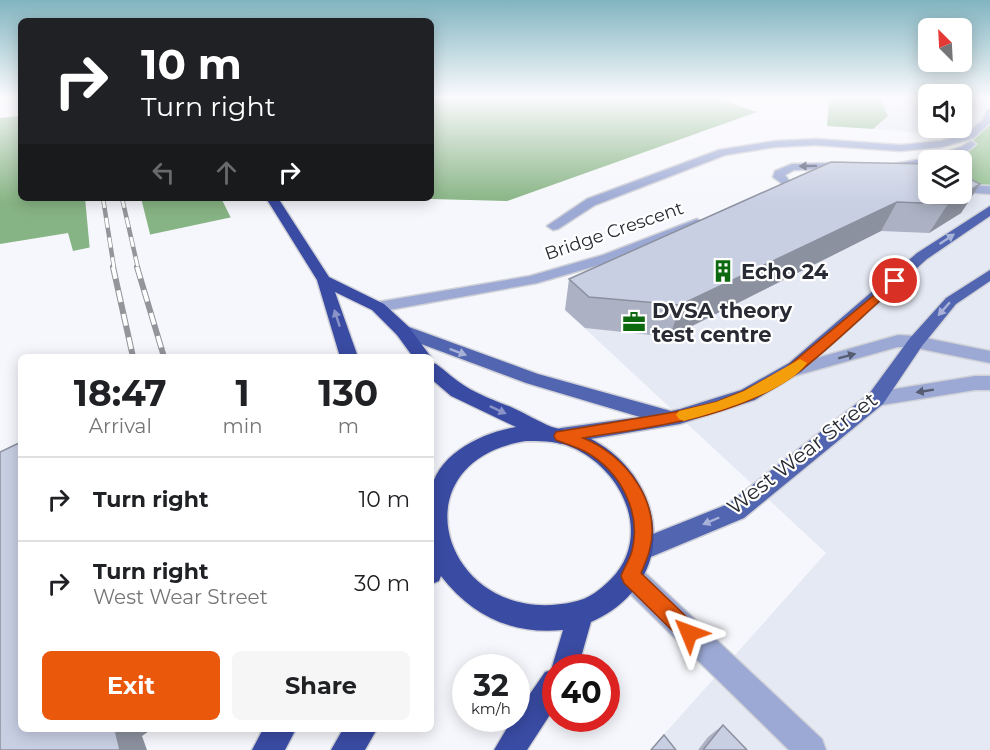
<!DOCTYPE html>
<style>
body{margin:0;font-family:Montserrat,sans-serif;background:#f6f6f6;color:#202124;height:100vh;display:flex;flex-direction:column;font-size:22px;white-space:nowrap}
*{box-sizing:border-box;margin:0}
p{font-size:20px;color:#757577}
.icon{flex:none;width:33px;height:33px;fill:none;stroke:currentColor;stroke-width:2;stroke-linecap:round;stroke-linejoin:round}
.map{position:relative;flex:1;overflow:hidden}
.side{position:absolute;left:18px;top:354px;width:416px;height:378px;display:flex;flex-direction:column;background:#fff;border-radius:9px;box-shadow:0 3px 15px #0003}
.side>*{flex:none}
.hud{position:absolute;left:18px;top:18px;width:416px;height:183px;border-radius:9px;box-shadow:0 3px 15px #0003;background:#202124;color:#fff;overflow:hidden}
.needle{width:39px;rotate:336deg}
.controls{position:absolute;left:918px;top:18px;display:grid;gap:12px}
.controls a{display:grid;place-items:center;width:54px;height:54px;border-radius:9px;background:#fff;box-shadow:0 3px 15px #0003;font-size:30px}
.speed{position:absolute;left:452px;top:654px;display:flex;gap:12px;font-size:30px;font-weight:700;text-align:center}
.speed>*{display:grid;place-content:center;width:78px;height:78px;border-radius:50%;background:#fff;box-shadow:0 3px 15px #0003;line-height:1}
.speed small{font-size:15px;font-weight:400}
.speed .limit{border:9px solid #d22;background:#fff;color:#111}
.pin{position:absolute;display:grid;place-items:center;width:51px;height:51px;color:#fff;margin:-26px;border:3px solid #fff;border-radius:50%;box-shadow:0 2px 6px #0007}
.me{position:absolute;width:66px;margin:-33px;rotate:314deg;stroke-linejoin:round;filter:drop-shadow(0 0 4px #0008)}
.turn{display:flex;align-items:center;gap:21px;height:126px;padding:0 24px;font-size:27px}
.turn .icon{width:78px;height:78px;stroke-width:2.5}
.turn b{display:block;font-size:42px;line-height:51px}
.lanes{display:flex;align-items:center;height:57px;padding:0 24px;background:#0003;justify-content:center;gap:30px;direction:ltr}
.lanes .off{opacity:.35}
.eta{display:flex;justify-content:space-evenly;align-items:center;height:102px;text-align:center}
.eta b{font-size:36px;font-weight:700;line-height:42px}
.primary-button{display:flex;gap:12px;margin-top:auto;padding:12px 24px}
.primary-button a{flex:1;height:69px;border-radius:9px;background:#ea580c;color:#fff;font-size:24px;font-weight:700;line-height:69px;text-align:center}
.primary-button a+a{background:#f6f6f6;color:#202124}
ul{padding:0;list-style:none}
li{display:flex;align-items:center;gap:18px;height:84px;padding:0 24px;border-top:2px solid #e0e0e0}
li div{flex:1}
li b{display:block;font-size:22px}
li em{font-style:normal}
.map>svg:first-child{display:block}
.built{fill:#e5e9f4}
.forest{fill:#92bf8e}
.water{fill:#87b484}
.pier{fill:#f6f7fc}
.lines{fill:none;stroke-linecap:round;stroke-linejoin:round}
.minor-casing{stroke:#d1d2d8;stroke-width:3}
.major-casing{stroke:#d1d2d8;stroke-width:3}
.highway-casing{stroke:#d1d2d8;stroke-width:3}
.minor{fill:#9ca9d4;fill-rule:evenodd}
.major{fill:#5265b1;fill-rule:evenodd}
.highway{fill:#3a4ba3;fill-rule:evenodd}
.rail-far1-casing{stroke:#93959b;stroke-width:4.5}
.rail-casing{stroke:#93959b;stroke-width:6}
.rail-far1{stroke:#fff;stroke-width:3;stroke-dasharray:10;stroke-linecap:butt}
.rail{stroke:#fff;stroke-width:4;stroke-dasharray:12;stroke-linecap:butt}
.wall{fill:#acb2c3}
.shaded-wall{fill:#8c919f}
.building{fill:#c8cfe3;stroke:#8c919f;stroke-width:1.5}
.oneway{fill:#565d73}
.oneway2{fill:#a8b2d8}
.oneway3{fill:#8993c8}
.route{fill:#ea580c;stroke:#983908;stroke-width:1.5}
.slow{fill:#f59e0b}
.labels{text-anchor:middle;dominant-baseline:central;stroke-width:4.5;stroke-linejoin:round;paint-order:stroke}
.far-street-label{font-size:18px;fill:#282b33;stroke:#fff}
.poi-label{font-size:21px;font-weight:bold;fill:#282b33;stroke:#fff;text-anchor:start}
.street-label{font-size:21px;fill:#282b33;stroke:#fff}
</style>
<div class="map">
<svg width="990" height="750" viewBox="0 0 990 750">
<rect width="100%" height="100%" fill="#f6f7fc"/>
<g class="built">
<polygon points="880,98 928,98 928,128 962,128 962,98 990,98 990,112 970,136 873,129 888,116"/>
<polygon points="990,172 990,750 650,750 826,553 565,310 571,279 928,194 962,194"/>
</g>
<polygon class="forest" points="990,112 990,190 962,189 962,160 932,160 965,149 974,141 970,136"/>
<g class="water">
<polygon points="431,98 715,98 757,112 507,201 431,199"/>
<polygon points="829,98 880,98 888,116 873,129 827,126"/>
<polygon points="21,116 21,198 322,198 73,251 68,233 0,244 0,118"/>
</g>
<g class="pier">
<polygon points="85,198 141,198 151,238 90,251"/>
<polygon points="221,198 325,198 323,201 232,220"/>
</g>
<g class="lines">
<g class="minor-casing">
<g id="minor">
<polygon points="990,109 990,123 974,138 942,147 900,151 816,145 775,147 725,155 595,205 558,229 553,230 547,226 587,199 719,150 775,141 816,139 900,145 941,141 966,134 983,120 987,110"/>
<path d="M971 141 976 144C965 156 945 160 928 160V164L894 170 888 167 894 164 928 158 961 147Z"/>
<polygon points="845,163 849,164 849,168 794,170 785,175 790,182 784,185 773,177 775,171 792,164"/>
<polygon points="962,185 990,186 990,194 962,192"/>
<polygon points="697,219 703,223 702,226 613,261 537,283 378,312 370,307 378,302 530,276 603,255"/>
<polygon points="898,335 916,336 990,351 990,363 916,348 898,347 791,377 785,375 782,371 785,367"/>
<polygon points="975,376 990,376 990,390 975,390 876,406 869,404 867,399 869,394 876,392"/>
<polygon points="630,564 639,567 822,739 826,750 789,750 621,585 618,576 621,567"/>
</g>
</g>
<g class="major-casing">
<g id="major">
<polygon points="990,206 990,216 927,259 801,372 755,400 680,424 561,444 554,442 551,436 554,430 561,428 640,417 526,383 397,335 395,331 397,327 409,327 538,374 671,411 680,409 741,390 789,363 917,253"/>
<polygon points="990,270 990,281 956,304 922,346 883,404 744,518 641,561 633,558 629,550 633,542 728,504 869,394 910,338 946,298"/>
</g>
</g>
<g class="highway-casing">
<g id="highway">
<polygon points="266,198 278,198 329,277 384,304 409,327 428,353 431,357 413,357 397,335 372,310 335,292 358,357 340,357 317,280"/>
<path d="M430 362 436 364C446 371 455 380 465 386 479 395 496 401 511 407 525 413 539 422 552 427 562 430 573 431 583 435 629 455 661 502 652 552 646 584 620 610 591 622L578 668H555V707L527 750H494L513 718H516V714L545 672 551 670 563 630C512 635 472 616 441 576L439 581 430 585C430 556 427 524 430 495 435 454 481 433 516 427L451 396 430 378ZM526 441C539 441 554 441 566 445 620 464 655 534 611 579 600 590 589 599 573 602 445 630 391 462 526 441Z"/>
<polygon points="263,729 296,729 285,750 252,750"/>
<polygon points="343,729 377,729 365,750 331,750"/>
</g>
</g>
<use href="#minor" class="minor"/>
<use href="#major" class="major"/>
<use href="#highway" class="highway"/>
<g class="rail-far1-casing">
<g id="rail-far1">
<polyline points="103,198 114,268"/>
<polyline points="122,198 138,268"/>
</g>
</g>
<g class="rail-casing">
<g id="rail">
<polyline points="113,267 133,357"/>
<polyline points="137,267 164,357"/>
</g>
</g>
<use href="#rail-far1" class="rail-far1"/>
<use href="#rail" class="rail"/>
</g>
<g class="wall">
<polygon points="831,162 980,184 961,213 929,233 881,231 670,337 585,328 565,310 569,279"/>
<polygon points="723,725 747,750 698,750 708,737"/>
</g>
<g class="shaded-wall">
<polygon points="980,184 961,213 929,233 948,204"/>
<polygon points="897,202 881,231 670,337 680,305"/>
<polygon points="115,729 152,729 142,736 147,750 120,750"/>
</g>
<g class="building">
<polygon points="831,162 928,164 928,194 962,194 962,175 980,184 948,204 897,202 680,305 589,297 569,279"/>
<polygon points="21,442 21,729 115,729 120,750 0,750 0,452"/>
<polygon points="723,725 747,750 703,750"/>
<polygon points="664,735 676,750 651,750"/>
</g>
<defs><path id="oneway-solid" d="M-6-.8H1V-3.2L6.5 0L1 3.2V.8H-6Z" transform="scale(1.5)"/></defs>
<g class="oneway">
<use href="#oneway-solid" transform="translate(808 166) rotate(179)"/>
<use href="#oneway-solid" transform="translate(847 356) rotate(-15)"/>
<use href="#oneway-solid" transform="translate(925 391) rotate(171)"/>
</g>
<g class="oneway2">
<use href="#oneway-solid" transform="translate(947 239) rotate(-34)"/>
<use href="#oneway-solid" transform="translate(944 309) rotate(131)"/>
<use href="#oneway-solid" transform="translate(458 352) rotate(21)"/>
<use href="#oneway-solid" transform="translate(711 521) rotate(157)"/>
</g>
<g class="oneway3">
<use href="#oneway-solid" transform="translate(337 318) rotate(-108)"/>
<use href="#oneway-solid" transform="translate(498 410) rotate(25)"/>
</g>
<linearGradient id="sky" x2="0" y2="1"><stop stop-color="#81b4c0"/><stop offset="0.48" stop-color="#fbfbfe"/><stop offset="1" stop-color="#fbfbfe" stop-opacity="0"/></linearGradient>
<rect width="990" height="203" fill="url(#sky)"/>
<path class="route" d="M895 278 901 281 899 284C865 313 832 347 796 374 735 419 656 426 583 438 626 455 663 504 649 552 647 559 644 566 641 573L696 626 699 633 696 640 689 643 682 640 624 583 621 576C624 568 630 559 632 551 642 512 620 471 586 452 577 447 566 444 556 440L554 436 556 432 675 412 716 402 744 391 786 368Z"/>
<path class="slow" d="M800 359 807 363C787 392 717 412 684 421L679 419 676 415 679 411 716 402 744 391Z"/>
<defs>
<g id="building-bare" transform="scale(1.8)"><path d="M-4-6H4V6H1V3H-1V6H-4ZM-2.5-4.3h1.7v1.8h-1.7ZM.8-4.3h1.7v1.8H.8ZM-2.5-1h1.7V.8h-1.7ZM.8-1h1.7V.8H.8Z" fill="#0d6910" stroke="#fff" stroke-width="2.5" paint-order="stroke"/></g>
<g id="office-bare" transform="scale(1.8)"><path d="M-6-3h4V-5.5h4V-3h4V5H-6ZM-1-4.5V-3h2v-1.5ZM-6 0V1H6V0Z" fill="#0d6910" stroke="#fff" stroke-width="2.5" paint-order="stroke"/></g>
</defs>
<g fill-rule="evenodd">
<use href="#building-bare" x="723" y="271"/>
<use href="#office-bare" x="634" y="322"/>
</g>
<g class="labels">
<g class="far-street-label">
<text transform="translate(614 231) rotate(-19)">Bridge Crescent</text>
</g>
<g class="poi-label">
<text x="741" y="271">Echo 24</text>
<text x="652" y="310">DVSA theory<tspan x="652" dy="24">test centre</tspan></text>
</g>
<g class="street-label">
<text transform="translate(802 453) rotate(-38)">West Wear Street</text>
</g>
</g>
</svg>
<div class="controls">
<a><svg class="needle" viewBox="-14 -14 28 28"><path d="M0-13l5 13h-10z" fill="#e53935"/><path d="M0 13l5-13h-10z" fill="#757577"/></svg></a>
<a><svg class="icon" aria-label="sound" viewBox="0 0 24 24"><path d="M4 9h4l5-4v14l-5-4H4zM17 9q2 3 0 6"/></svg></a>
<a><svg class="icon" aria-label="layers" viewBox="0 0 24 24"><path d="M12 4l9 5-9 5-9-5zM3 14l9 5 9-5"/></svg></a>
</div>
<div class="speed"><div>32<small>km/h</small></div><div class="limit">40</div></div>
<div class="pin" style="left:895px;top:281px;background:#d93025"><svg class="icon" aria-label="arrive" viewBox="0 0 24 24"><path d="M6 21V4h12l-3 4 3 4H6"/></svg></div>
<svg class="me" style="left:689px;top:633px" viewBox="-20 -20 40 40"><path d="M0-17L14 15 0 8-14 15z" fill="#ea580c" stroke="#fff" stroke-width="4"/></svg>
<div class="hud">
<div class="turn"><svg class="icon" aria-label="right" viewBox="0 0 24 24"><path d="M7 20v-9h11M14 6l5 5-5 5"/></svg><div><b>10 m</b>Turn right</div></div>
<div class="lanes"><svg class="icon off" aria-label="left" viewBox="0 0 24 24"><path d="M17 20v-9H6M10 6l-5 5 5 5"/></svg><svg class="icon off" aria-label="ahead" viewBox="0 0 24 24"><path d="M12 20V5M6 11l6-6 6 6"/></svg><svg class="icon" aria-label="right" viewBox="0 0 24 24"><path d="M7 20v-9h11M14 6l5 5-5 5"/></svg></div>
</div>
<section class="side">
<div class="eta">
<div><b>18:47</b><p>Arrival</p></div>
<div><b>1</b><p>min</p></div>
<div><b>130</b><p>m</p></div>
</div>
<ul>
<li><svg class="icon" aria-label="right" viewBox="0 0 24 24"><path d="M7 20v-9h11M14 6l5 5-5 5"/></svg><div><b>Turn right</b></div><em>10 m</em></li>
<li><svg class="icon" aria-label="right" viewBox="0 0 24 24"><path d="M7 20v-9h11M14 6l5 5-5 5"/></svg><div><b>Turn right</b><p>West Wear Street</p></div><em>30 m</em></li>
</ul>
<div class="primary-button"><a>Exit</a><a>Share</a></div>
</section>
</div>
